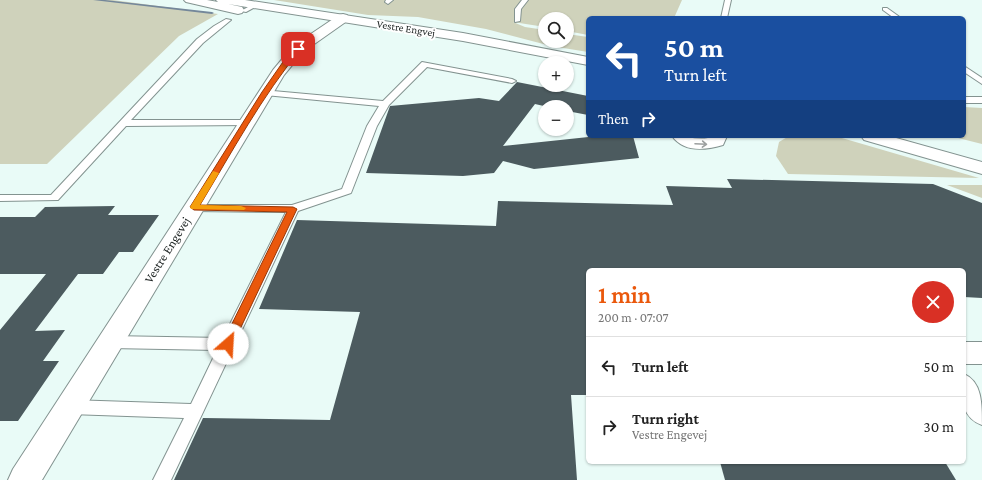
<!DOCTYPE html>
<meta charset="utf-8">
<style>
body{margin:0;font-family:"Crimson Pro",serif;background:#f6f6f6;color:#222;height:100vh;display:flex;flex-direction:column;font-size:15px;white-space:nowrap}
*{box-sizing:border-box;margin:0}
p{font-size:13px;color:#767676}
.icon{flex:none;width:22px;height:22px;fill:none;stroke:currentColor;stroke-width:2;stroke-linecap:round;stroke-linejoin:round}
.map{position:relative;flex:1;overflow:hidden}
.side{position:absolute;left:586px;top:268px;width:380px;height:196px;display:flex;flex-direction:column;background:#fff;border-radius:6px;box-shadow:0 1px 3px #0004}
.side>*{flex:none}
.top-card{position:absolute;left:586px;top:16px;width:380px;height:122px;border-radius:6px;box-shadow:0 1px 3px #0004;background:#1a4fa0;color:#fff;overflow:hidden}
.controls{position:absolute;left:538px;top:12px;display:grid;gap:8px}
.controls a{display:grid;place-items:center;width:36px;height:36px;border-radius:50%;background:#fff;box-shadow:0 1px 3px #0004;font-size:20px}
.pin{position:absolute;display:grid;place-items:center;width:34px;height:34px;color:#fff;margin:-17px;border-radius:8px;box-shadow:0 2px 6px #0006}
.me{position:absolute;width:44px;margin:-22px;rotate:26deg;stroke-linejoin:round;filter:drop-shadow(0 0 3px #0008)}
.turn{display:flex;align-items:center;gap:14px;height:84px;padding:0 12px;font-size:18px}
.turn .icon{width:52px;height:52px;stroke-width:2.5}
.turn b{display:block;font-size:28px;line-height:34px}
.then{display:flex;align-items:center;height:38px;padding:0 12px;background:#0003;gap:8px;font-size:15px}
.round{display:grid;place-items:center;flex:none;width:42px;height:42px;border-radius:21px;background:#f6f6f6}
.head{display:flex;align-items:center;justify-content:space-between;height:68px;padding:0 12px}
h1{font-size:24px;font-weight:600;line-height:30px;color:#ea580c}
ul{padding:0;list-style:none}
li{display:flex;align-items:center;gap:12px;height:60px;padding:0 12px;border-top:1px solid #e0e0e0}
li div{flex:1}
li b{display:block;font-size:15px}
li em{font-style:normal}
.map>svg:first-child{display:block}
.green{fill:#cfd2bb}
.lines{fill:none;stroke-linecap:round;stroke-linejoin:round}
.stream{fill:#74879a;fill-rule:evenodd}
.building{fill:#4c5b5f}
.lane-casing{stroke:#839390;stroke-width:2}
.street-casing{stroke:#839390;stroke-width:2}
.secondary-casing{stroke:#839390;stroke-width:2}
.lane{fill:#fff;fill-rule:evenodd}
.street{fill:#fff;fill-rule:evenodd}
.secondary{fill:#fff;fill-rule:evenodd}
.oneway{stroke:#9c9f9f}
.route{fill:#ea580c;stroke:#983908}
.slow{fill:#f59e0b}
.labels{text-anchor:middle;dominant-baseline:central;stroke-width:4;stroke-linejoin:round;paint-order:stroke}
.far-street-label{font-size:11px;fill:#242a29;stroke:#fff}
.street-label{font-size:13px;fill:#242a29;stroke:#fff}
</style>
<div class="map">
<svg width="982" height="480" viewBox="0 0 982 480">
<rect width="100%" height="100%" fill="#e9fbf7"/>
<g class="green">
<polygon points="0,0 113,0 218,14 179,36 47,164 0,164"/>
<polygon points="274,0 682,0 674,18 588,18 588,35 567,31 567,19 545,19 545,27 513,22 525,27 545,30 545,41 567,41 567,34 588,37 588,52 551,46 486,29 418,17 368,15"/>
<polygon points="964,107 982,108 982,144 950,136 964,136"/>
<polygon points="789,136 835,136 979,178 788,174 776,156 779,142"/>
<polygon points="947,185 982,185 982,198"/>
</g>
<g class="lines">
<polygon class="stream" points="93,0 105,0 212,12 214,13 212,14"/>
</g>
<g class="building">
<polygon points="517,82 588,96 588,115 567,111 567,107 548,107 535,104 503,146 598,136 633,136 639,158 534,169 503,161 494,173 463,176 366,173 390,106 479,98 499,101"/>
<polygon points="727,179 933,184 982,203 982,298 964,297 964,270 588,270 588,395 571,395 577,480 174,480 203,418 330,420 360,312 259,309 297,220 496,226 498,201 673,205 666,186 732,188"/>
<polygon points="115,206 108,215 159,215 133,252 119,252 103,274 78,274 35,331 65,330 43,361 59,361 18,421 0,421 0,330 46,274 0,274 0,217 35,217 45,207"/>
<polygon points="720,462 945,462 956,480 725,480"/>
</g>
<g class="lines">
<g class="lane-casing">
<g id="lane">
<polygon points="386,0 393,0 388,4 385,2"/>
<polygon points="522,0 528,0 521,9 520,21 515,22 515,9"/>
<polygon points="725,0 731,0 727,18 721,18"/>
<polygon points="255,3 258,5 257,6 246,12 241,11"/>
<polygon points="883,8 887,8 901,18 894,18 883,10"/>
<polygon points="226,19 231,20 203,43 131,120 246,120 249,121 249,125 126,126 58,200 0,201 0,195 51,195 197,39 214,26"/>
<polygon points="422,62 512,79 516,81 512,83 427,67 389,105 377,126 351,193 298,211 171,480 153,480 184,418 70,414 64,412 62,407 64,402 70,400 191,404 217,350 110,348 105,346 103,342 105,338 110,336 223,338 286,212 194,211 190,209 188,207 190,205 292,205 342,189 367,126 379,106 265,95 262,94 262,90 383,101"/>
<polygon points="964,66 982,78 982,84 964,72"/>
<rect x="964" y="97" width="18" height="6"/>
</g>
</g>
<g class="street-casing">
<g id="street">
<polygon points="343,14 347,15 349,18 347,21 303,52 284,75 42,480 8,480 13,469 273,70 293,46 339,15"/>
<path d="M672 136C685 136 697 140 708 138L709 136H727L723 145C706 150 684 153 672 136Z"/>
<rect x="964" y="342" width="18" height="22"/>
<path d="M964 374C982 382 982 403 982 425 958 416 964 396 964 374Z"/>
</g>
</g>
<g class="secondary-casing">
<g id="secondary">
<polygon points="184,0 207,0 218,2 216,0 245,0 463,33 588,57 588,65 463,41 228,4 242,7 244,10 242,13 238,14 186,2"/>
<polygon points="861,136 889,136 982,162 982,174 864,140"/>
</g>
</g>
<use href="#lane" class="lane"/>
<use href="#street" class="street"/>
<use href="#secondary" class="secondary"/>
</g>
<defs><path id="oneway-shaft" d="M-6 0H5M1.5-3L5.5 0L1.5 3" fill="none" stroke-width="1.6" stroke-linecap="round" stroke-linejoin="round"/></defs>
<use class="oneway" href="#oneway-shaft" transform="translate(701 144) rotate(3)"/>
<path class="route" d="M296 47 301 49C262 96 232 152 200 205L293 207 297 209 233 344 232 347H224L222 344 287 212 194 210 190 207 262 92 285 59Z"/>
<polygon class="slow" points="213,171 219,173 200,205 241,206 246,208 244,210 191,209 190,207"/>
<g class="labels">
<g class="far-street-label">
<text transform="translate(406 28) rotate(9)">Vestre Engvej</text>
</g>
<g class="street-label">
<text transform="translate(167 250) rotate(-58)">Vestre Engevej</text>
</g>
</g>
</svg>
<div class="controls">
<a><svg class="icon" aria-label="search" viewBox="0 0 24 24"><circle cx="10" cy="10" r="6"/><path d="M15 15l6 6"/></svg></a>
<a>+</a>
<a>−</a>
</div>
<div class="pin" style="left:298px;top:49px;background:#d93025"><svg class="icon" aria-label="arrive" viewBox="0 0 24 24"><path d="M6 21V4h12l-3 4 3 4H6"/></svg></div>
<svg class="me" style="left:228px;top:344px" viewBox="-20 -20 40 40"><circle r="19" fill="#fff"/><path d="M0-13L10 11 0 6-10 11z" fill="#ea580c"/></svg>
<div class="top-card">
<div class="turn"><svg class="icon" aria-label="left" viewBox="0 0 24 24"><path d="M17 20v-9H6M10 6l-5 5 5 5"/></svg><div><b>50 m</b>Turn left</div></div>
<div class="then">Then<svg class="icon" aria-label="right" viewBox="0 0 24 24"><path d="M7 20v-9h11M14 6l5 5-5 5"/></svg></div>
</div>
<section class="side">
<div class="head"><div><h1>1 min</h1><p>200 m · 07:07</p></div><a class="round" style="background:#d93025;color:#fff"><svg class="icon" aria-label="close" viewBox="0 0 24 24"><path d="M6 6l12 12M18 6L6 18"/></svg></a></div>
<ul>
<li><svg class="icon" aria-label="left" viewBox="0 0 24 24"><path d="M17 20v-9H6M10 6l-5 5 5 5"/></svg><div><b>Turn left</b></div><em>50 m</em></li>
<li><svg class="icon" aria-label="right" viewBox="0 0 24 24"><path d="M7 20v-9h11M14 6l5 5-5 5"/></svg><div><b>Turn right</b><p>Vestre Engevej</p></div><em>30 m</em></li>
</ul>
</section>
</div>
